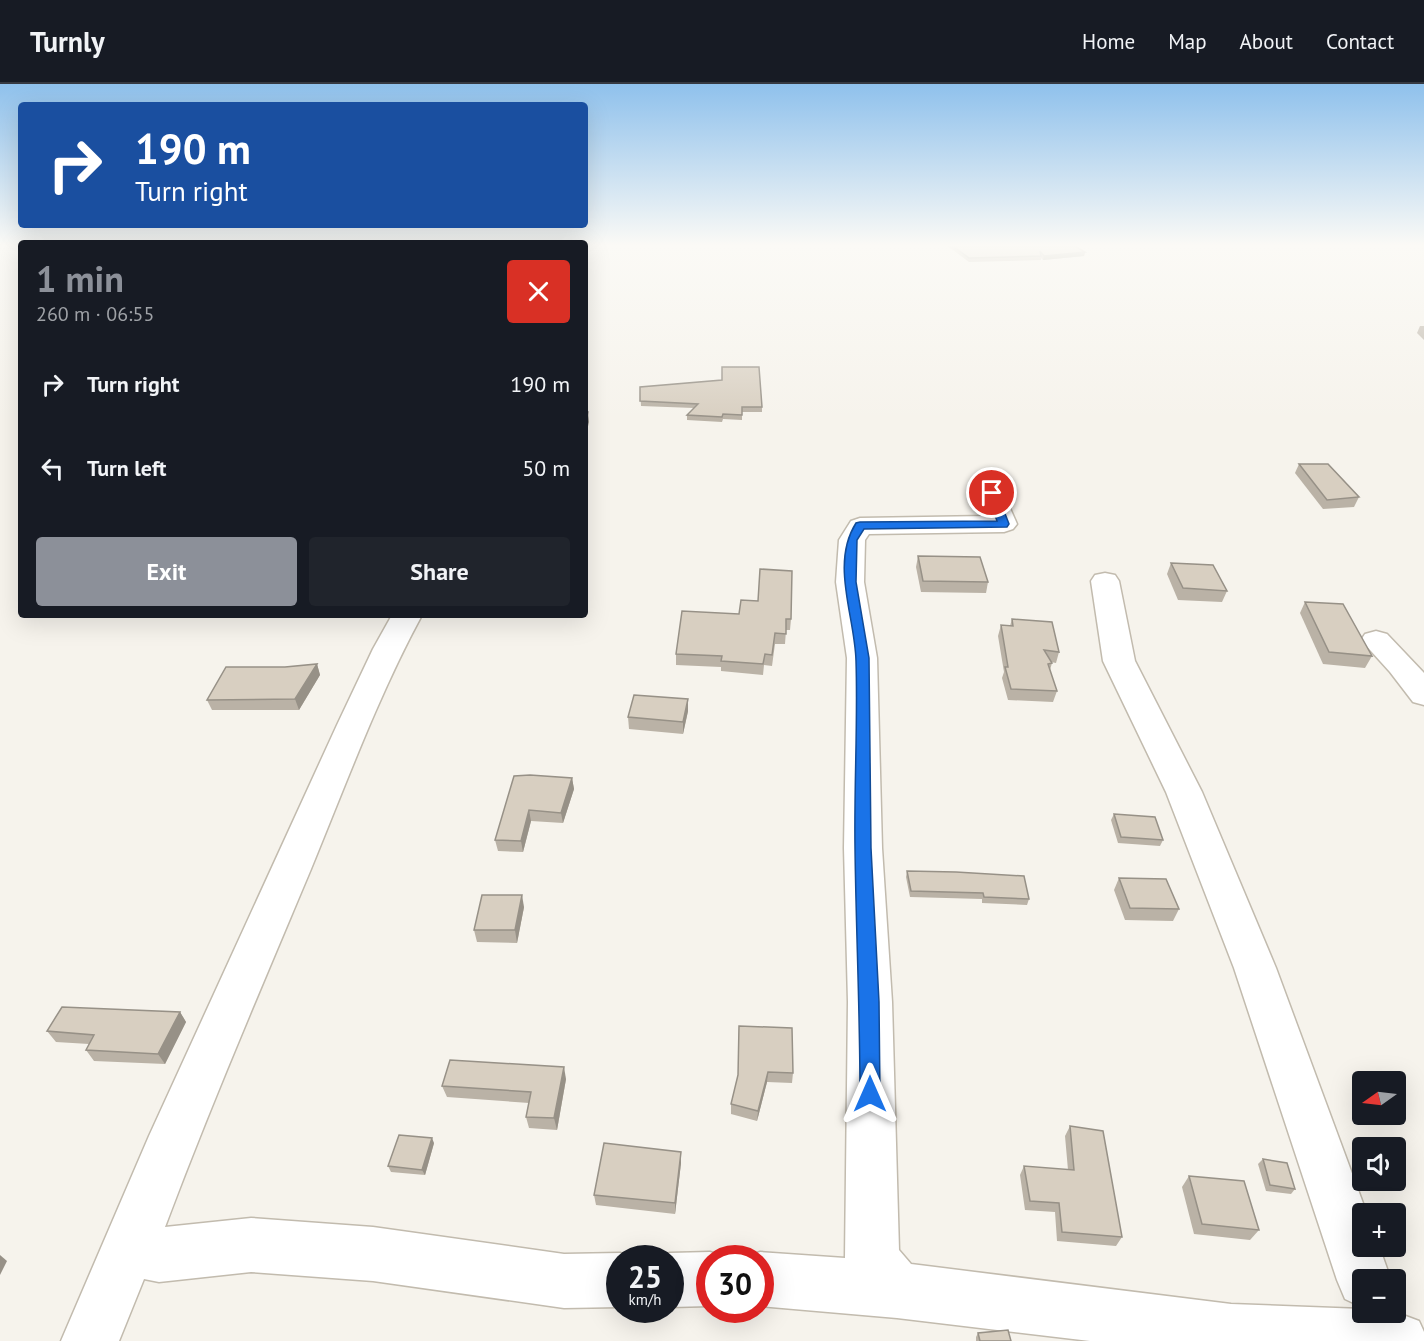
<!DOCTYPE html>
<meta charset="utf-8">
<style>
body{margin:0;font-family:"PT Sans",sans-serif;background:#20242c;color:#f1f3f6;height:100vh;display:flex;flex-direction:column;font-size:22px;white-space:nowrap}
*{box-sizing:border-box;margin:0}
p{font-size:20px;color:#9ea1a6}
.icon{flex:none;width:33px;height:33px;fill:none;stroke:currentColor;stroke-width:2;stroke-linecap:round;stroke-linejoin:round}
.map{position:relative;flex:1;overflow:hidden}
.side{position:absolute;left:18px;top:156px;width:570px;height:378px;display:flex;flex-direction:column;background:#171b24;border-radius:6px;box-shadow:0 6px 24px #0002}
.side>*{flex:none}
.hud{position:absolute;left:18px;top:18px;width:570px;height:126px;border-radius:6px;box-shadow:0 6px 24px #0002;background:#1a4fa0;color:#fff;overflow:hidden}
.needle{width:39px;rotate:256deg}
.controls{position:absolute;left:1352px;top:987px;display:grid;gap:12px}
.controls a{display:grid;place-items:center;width:54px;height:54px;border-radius:6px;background:#171b24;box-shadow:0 6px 24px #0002;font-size:30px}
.speed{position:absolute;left:606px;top:1161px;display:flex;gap:12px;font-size:30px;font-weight:700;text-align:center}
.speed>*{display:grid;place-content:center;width:78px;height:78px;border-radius:50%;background:#171b24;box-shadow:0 6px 24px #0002;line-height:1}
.speed small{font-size:15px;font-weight:400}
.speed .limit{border:9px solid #d22;background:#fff;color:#111}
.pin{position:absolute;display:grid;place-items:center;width:51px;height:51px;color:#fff;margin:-26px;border:3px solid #fff;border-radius:50%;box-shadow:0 2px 6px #0007}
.me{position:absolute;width:66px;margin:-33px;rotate:0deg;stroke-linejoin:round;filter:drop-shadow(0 0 4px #0008)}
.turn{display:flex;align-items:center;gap:21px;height:126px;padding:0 18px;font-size:27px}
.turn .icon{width:78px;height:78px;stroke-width:2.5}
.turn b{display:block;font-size:42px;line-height:51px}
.round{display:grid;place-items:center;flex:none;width:63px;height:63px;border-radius:6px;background:#20242c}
.headline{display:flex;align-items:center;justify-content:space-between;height:102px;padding:0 18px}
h1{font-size:36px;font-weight:800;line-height:45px;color:#8c9099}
.cta{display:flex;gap:12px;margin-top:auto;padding:12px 18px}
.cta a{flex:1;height:69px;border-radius:6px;background:#8c9099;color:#fff;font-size:24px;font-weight:800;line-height:69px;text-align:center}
.cta a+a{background:#20242c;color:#f1f3f6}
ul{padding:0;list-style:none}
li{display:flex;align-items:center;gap:18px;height:84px;padding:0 18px}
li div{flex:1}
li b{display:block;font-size:22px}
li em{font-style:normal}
header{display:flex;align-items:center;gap:36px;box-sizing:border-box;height:84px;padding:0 30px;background:#171b24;border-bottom:2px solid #363941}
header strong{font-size:28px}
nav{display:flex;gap:33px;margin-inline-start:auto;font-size:21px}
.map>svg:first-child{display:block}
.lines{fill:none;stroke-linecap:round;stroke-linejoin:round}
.minor-casing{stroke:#c2bbae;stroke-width:3}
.minor{fill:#fff;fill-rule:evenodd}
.wall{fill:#bab2a6}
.shaded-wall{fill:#979187}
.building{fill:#d8cfc1;stroke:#979187;stroke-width:1.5}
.route{fill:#1a73e8;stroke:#114b97;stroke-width:1.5}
</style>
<header>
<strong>Turnly</strong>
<nav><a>Home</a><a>Map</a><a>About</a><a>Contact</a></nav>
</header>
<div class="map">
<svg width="1424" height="1257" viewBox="0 0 1424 1257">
<rect width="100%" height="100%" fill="#f6f3ec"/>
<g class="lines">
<g class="minor-casing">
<g id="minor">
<polygon points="992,402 1001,404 1017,440 1013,445 1004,448 869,450 865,456 864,498 877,574 882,764 892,918 899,1166 911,1180 1231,1220 1362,1225 1362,1228 1395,1228 1419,1237 1424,1248 1424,1257 1090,1257 897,1234 760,1222 760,1174 743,1174 760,1168 845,1174 848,918 844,764 847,574 836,498 839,456 851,437 860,434 988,432 980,409 983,404"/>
<polygon points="1105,489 1115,491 1119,497 1135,577 1202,708 1276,884 1367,1130 1362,1130 1362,1162 1379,1162 1391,1196 1362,1196 1362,1223 1345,1215 1337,1196 1234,884 1166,708 1103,577 1091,497 1095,491"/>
<path d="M392 531H422C378 612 346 700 311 785 261 904 210 1023 165 1143L251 1134 373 1143 564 1170 620 1169 634 1174H620V1223L564 1224 373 1197 251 1188 159 1198 144 1195 119 1257H61L149 1052 337 641 373 565Z"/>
<polygon points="1376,547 1387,550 1424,589 1424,621 1413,618 1390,588 1361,556 1365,550"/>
<polygon points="710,1168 727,1174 710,1174 710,1222 670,1223 670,1174 656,1174 670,1169"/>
</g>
</g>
<use href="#minor" class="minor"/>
</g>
<g class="wall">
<polygon points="945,160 1071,160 1085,168 1084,172 1043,176 1041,174 1041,176 969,178"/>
<polygon points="1420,242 1424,242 1424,256 1417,249"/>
<polygon points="640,303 762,323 762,328 742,328 742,336 723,335 722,338 687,336 687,331 694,324 641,322"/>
<polygon points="1299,380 1359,413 1354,423 1323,425 1295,389"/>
<polygon points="918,472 988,498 986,509 921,508 916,483"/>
<polygon points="1171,479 1227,507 1222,518 1178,516 1167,490"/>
<polygon points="1305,518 1372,572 1365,584 1323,580 1300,529"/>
<polygon points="682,527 791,535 790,546 786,546 785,560 775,560 772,582 764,581 763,591 721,587 721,583 676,581 676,570"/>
<polygon points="1012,535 1059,568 1056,579 1051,578 1052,579 1050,586 1057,607 1053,618 1008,616 1002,594 1004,588 998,552 1001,541 1010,542"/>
<polygon points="317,580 320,591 299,626 212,626 207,616 285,583"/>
<polygon points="688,627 683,650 629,645 628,633"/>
<polygon points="514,692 572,694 574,705 563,739 531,737 523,768 498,767 495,756"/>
<polygon points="1114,730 1163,756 1160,762 1118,759 1111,736"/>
<polygon points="907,787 1029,815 1027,821 982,819 982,815 910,813 906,793"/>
<polygon points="1119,794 1179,825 1173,837 1125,836 1114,806"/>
<polygon points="524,823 517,859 477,858 474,846"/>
<polygon points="180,928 186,938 165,980 94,977 86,966 89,960 56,958 47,947"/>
<polygon points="739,942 793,989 792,999 767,998 757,1037 731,1030 731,1020 738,991"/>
<polygon points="566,995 557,1046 529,1044 526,1033 529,1019 447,1013 442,1002"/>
<polygon points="1070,1042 1122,1153 1116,1162 1057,1157 1055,1128 1025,1126 1020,1091 1024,1082 1068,1086 1065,1052"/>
<polygon points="434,1059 425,1091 391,1088 388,1082"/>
<polygon points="681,1068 681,1079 675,1130 596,1121 594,1111"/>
<polygon points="1263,1075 1295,1105 1291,1110 1266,1107 1258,1080"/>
<polygon points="1189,1092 1259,1146 1250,1156 1194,1150 1182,1103"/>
<polygon points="978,1249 1011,1257 976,1257 976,1253"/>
</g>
<g class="shaded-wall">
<polygon points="1085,168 1084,172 1043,176 1044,172"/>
<polygon points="588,328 589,338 585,355 585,341"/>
<polygon points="317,580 320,591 299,626 295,615"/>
<polygon points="688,615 688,627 683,650 683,638"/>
<polygon points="572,694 574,705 563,739 561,729"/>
<polygon points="529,726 531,737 523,768 521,757"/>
<polygon points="522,811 524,823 517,859 515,846"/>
<polygon points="180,928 186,938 165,980 158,970"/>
<polygon points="564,983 566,995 557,1046 554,1034"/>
<polygon points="768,988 767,998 757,1037 758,1027"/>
<polygon points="432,1054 434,1059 425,1091 422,1086"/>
<polygon points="681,1068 681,1079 675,1130 675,1119"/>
<polygon points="0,1171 7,1177 0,1191"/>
</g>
<g class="building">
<polygon points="950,160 1071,160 1085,168 1044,172 1040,167 1041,172 969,174"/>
<polygon points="722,283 759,283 762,323 742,323 742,331 723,330 722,333 687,331 698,320 640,317 640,303 722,296"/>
<polygon points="585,328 588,328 585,341"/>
<polygon points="1299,380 1328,380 1359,413 1327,416"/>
<polygon points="918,472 980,473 988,498 923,497"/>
<polygon points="1171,479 1213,481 1227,507 1183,504"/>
<polygon points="760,485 792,487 791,535 786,535 786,550 775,549 772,571 765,570 763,580 721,577 722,572 676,570 682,527 739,530 741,516 758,517"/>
<polygon points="1305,518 1343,520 1372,572 1329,568"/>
<polygon points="1012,535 1052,538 1059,568 1044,566 1052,579 1048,580 1057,607 1011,605 1005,583 1008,583 1001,541 1013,542"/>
<polygon points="317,580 295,615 207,616 226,583 285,583"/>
<polygon points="634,611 688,615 683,638 628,633"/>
<polygon points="530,691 572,694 561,729 529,726 521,757 495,756 514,692"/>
<polygon points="1114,730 1155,733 1163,756 1121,753"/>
<polygon points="907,787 956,788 1024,792 1029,815 984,813 983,809 911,807"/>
<polygon points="1119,794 1166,795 1179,825 1130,824"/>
<polygon points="482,811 522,811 515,846 474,846"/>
<polygon points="62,923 180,928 158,970 86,966 94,951 47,947"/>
<polygon points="739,942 792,944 793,989 768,988 758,1027 731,1020 738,991"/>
<polygon points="450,976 564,983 554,1034 526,1033 531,1008 442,1002"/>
<polygon points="1070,1042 1103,1047 1122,1153 1062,1148 1059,1119 1030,1117 1024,1082 1074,1086"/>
<polygon points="399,1051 432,1054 422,1086 388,1082"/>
<polygon points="604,1059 681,1068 675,1119 594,1111"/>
<polygon points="1263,1075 1287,1079 1295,1105 1270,1101"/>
<polygon points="1189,1092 1244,1097 1259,1146 1202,1140"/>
<polygon points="1008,1246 1011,1257 980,1257 978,1249"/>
</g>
<linearGradient id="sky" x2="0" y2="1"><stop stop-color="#8fc1ec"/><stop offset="0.48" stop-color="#fbfaf6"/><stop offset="1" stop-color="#fbfaf6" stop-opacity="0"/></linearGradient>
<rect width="1424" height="336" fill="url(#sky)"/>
<path class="route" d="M992 406 997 409 1009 440 1007 443 864 445 857 456 856 498 869 574 871 764 879 918 880 1010 877 1016 870 1019 863 1016 860 1010C860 927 856 846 855 764 854 701 858 639 856 577 855 532 830 480 856 439L860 438 997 437 987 409Z"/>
</svg>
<div class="controls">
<a><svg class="needle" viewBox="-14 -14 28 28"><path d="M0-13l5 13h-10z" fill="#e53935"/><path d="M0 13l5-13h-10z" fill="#9ea1a6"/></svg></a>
<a><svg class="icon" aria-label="sound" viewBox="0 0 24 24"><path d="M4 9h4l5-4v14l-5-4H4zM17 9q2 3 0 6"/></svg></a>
<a>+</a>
<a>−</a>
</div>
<div class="speed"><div>25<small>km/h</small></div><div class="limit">30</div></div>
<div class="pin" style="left:992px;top:409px;background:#d93025"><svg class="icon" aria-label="arrive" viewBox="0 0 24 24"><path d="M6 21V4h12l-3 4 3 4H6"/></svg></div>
<svg class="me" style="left:870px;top:1010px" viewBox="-20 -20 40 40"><path d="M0-17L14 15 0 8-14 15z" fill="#1a73e8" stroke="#fff" stroke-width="4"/></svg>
<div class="hud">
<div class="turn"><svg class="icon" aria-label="right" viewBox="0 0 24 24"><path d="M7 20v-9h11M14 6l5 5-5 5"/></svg><div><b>190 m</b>Turn right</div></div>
</div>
<section class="side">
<div class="headline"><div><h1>1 min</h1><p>260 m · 06:55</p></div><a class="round" style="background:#d93025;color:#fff"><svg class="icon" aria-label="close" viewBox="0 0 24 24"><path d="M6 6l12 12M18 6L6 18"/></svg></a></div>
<ul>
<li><svg class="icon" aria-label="right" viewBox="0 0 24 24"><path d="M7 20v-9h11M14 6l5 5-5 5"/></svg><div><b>Turn right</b></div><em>190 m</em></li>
<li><svg class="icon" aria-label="left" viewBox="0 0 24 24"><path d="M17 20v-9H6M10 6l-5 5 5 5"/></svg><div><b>Turn left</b></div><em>50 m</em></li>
</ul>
<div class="cta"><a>Exit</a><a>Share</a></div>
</section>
</div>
